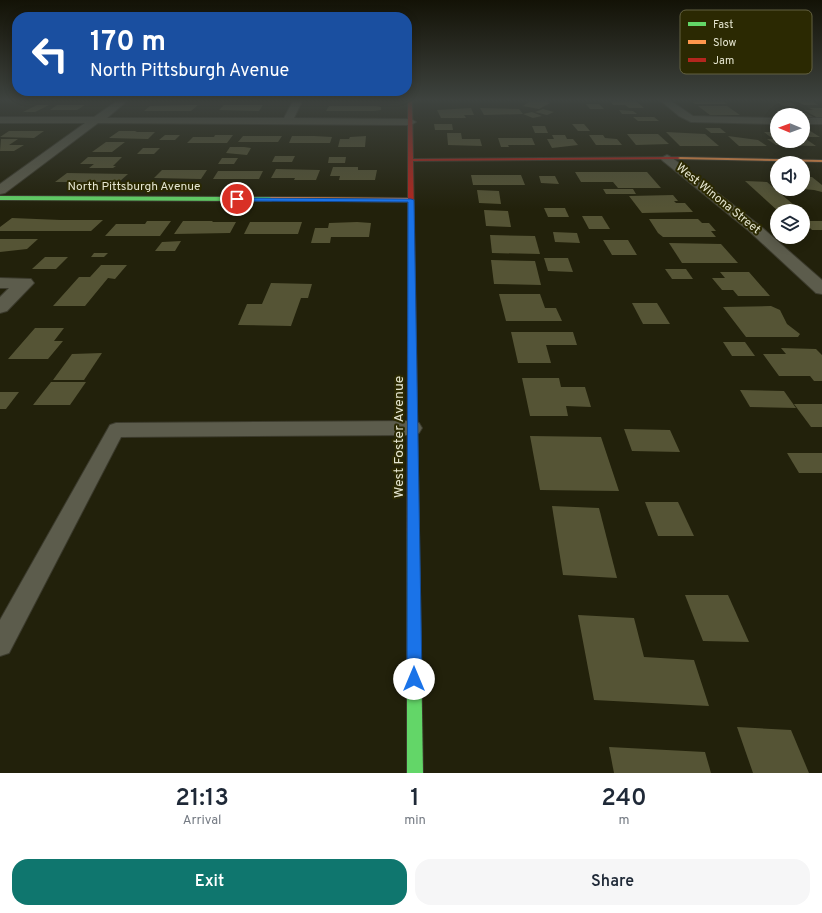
<!DOCTYPE html>
<style>
body{margin:0;font-family:Overpass,sans-serif;background:#f6f6f7;color:#1f2937;height:100vh;display:flex;flex-direction:column;font-size:15px;white-space:nowrap}
*{box-sizing:border-box;margin:0}
p{font-size:13px;color:#747a83}
.icon{flex:none;width:22px;height:22px;fill:none;stroke:currentColor;stroke-width:2;stroke-linecap:round;stroke-linejoin:round}
.map{position:relative;height:773px;overflow:hidden}
.drawer{display:flex;flex-direction:column;background:#fff;flex:1}
.drawer>*{flex:none}
.top-card{position:absolute;left:12px;top:12px;width:400px;height:84px;border-radius:16px;box-shadow:0 2px 10px #0003;background:#1a4fa0;color:#fff;overflow:hidden}
.needle{width:26px;rotate:271deg}
.buttons{position:absolute;left:770px;top:108px;display:grid;gap:8px}
.buttons a{display:grid;place-items:center;width:40px;height:40px;border-radius:50%;background:#fff;box-shadow:0 2px 10px #0003;font-size:20px}
.pin{position:absolute;display:grid;place-items:center;width:34px;height:34px;color:#fff;margin:-17px;border:2px solid #fff;border-radius:50%;box-shadow:0 1px 4px #0007}
.me{position:absolute;width:44px;margin:-22px;rotate:0deg;stroke-linejoin:round;filter:drop-shadow(0 0 3px #0008)}
.turn{display:flex;align-items:center;gap:14px;height:84px;padding:0 12px;font-size:18px}
.turn .icon{width:52px;height:52px;stroke-width:2.5}
.turn b{display:block;font-size:28px;line-height:34px}
.eta{display:flex;justify-content:space-evenly;align-items:center;height:68px;text-align:center}
.eta b{font-size:24px;font-weight:600;line-height:28px}
.button{display:flex;gap:8px;margin-top:auto;padding:8px 12px}
.button a{flex:1;height:46px;border-radius:16px;background:#0f766e;color:#fff;font-size:16px;font-weight:600;line-height:46px;text-align:center}
.button a+a{background:#f6f6f7;color:#1f2937}
.map>svg:first-child{display:block}
.building{fill:#555435}
.lines{fill:none;stroke-linecap:round;stroke-linejoin:round}
.lane-casing{stroke:#3b3a2c;stroke-width:2}
.street-casing{stroke:#3b3a2c;stroke-width:2}
.fast-casing{stroke:#3b3a2c;stroke-width:2}
.slow-casing{stroke:#3b3a2c;stroke-width:2}
.jam-casing{stroke:#3b3a2c;stroke-width:2}
.lane{fill:#5c5c4c;fill-rule:evenodd}
.street{fill:#5c5c4c;fill-rule:evenodd}
.fast{fill:#63d668;fill-rule:evenodd}
.slow{fill:#ff974d;fill-rule:evenodd}
.jam{fill:#b3261e;fill-rule:evenodd}
.route{fill:#1a73e8;stroke:#114b97}
.labels{text-anchor:middle;dominant-baseline:central;stroke-width:4;stroke-linejoin:round;paint-order:stroke}
.far-street-label{font-size:12px;fill:#e5e5d0;stroke:#2b2902}
.street-label{font-size:14px;fill:#e5e5d0;stroke:#2b2902}
.key{fill:#2b2902;stroke:#636140;stroke-width:1}
.key-label{font-size:11px;fill:#e5e5d0}
</style>
<div class="map">
<svg width="822" height="773" viewBox="0 0 822 773">
<rect width="100%" height="100%" fill="#22210b"/>
<g class="building">
<polygon points="530,101 548,101 547,102 550,103 539,109 523,106"/>
<polygon points="610,101 636,101 644,108 629,108 625,105 613,105"/>
<polygon points="722,101 727,104 695,104 692,102"/>
<polygon points="797,101 812,101 818,105 803,105"/>
<polygon points="777,102 790,102 797,106 783,106"/>
<polygon points="586,104 599,104 604,109 590,109"/>
<polygon points="37,105 49,105 35,112 23,112"/>
<polygon points="57,105 85,105 77,110 50,110"/>
<polygon points="189,105 198,105 191,111 144,111 150,106"/>
<polygon points="224,105 263,105 259,111 219,110"/>
<polygon points="329,106 376,106 381,107 381,110 374,111 326,111"/>
<polygon points="698,106 727,106 740,115 710,115"/>
<polygon points="471,108 474,115 464,115 466,118 441,118 437,110"/>
<polygon points="480,108 519,109 523,114 484,115"/>
<polygon points="809,108 822,108 822,117 816,117 804,110 814,110"/>
<polygon points="543,109 554,112 547,115 535,112"/>
<polygon points="619,110 633,111 637,114 622,114"/>
<polygon points="532,112 542,116 533,118 523,114"/>
<polygon points="792,113 806,113 813,117 803,117 803,115 796,115"/>
<polygon points="633,117 654,117 659,121 638,121"/>
<polygon points="434,124 452,124 453,130 435,130"/>
<polygon points="572,124 584,124 590,131 578,131"/>
<polygon points="532,126 545,126 548,133 535,133"/>
<polygon points="705,128 720,128 726,133 711,133"/>
<polygon points="803,129 807,129 820,137 808,137 803,134"/>
<polygon points="9,131 44,131 34,138 0,137"/>
<polygon points="119,131 137,131 135,132 155,132 148,139 109,138"/>
<polygon points="666,132 705,134 719,146 680,146"/>
<polygon points="764,132 777,132 777,141 803,141 803,137 816,146 776,145 767,139 773,139"/>
<polygon points="447,133 461,133 462,139 480,139 482,146 448,145"/>
<polygon points="627,134 658,134 669,144 636,145"/>
<polygon points="165,135 180,135 175,140 159,140"/>
<polygon points="215,135 233,135 227,143 187,143 193,137 214,137"/>
<polygon points="552,135 565,135 567,139 573,139 578,145 552,148 547,139 554,139"/>
<polygon points="589,135 603,135 605,138 617,139 622,145 596,145"/>
<polygon points="243,136 282,136 278,142 238,142"/>
<polygon points="292,136 314,136 332,137 330,143 289,143"/>
<polygon points="366,136 365,147 338,147 340,139 349,139 350,137"/>
<polygon points="728,136 758,140 767,146 739,146"/>
<polygon points="498,138 532,138 535,145 508,145 509,147 501,147"/>
<polygon points="1,139 18,139 9,145 24,145 14,151 0,151"/>
<polygon points="106,142 125,142 112,152 92,152"/>
<polygon points="230,147 244,147 251,148 247,155 226,153"/>
<polygon points="143,148 160,148 154,154 137,154"/>
<polygon points="275,156 295,156 292,162 272,162"/>
<polygon points="88,157 122,157 113,166 116,166 113,168 89,168 94,164 80,164"/>
<polygon points="329,157 346,157 345,163 328,163"/>
<polygon points="222,158 238,158 234,164 218,164"/>
<polygon points="333,167 358,167 358,170 377,170 375,180 339,180 340,176 330,176"/>
<polygon points="276,169 320,170 316,180 294,180 295,178 271,178"/>
<polygon points="162,170 207,170 201,179 154,178"/>
<polygon points="218,171 263,171 259,179 213,179"/>
<polygon points="575,172 647,172 661,188 618,188 613,182 581,182"/>
<polygon points="67,173 128,174 119,182 55,182"/>
<polygon points="471,175 521,175 525,185 473,185"/>
<polygon points="539,176 555,176 559,184 541,183"/>
<polygon points="803,177 812,177 822,185 822,192 814,190 803,189"/>
<polygon points="745,181 767,182 801,211 778,211"/>
<polygon points="603,189 633,189 636,194 606,194"/>
<polygon points="477,190 499,191 501,204 479,203"/>
<polygon points="673,195 678,201 674,201 676,203 685,203 693,212 642,213 629,196"/>
<polygon points="544,208 565,208 569,217 548,217"/>
<polygon points="484,210 508,211 511,227 486,226"/>
<polygon points="582,216 602,216 610,229 589,229"/>
<polygon points="12,218 61,220 103,220 91,231 0,231 0,227"/>
<polygon points="649,219 698,219 702,223 709,223 716,231 711,231 716,237 663,237 658,233"/>
<polygon points="147,221 171,221 160,236 105,236 116,224 145,224"/>
<polygon points="183,221 213,221 212,222 236,222 230,233 174,234"/>
<polygon points="803,221 822,221 822,230 812,230"/>
<polygon points="250,222 302,222 298,234 244,234"/>
<polygon points="357,222 371,223 369,237 331,237 330,243 311,243 315,228 328,228 329,223"/>
<polygon points="553,232 577,233 580,243 555,242"/>
<polygon points="490,235 535,236 540,254 492,253"/>
<polygon points="0,239 38,239 27,249 0,252"/>
<polygon points="603,240 628,240 637,255 612,255"/>
<polygon points="181,241 175,251 155,251 162,242"/>
<polygon points="669,243 721,244 738,263 682,263"/>
<polygon points="94,253 108,253 104,257 91,257"/>
<polygon points="45,257 68,257 56,269 32,269"/>
<polygon points="544,258 568,258 573,272 548,271"/>
<polygon points="491,260 535,261 541,285 494,284"/>
<polygon points="101,265 127,265 115,279 108,278 85,306 53,306 79,277 90,277"/>
<polygon points="665,269 686,269 693,279 672,279"/>
<polygon points="720,272 749,272 770,296 738,296 733,290 722,290 712,278 725,278"/>
<polygon points="271,283 312,284 308,298 301,298 291,326 238,325 247,304 262,304"/>
<polygon points="499,294 540,294 545,308 556,308 562,321 506,321"/>
<polygon points="632,303 657,303 670,324 643,324"/>
<polygon points="771,306 780,310 787,324 800,334 798,337 746,337 723,307"/>
<polygon points="35,328 64,328 54,341 63,341 48,359 8,359"/>
<polygon points="511,332 573,332 577,345 546,345 551,363 518,363"/>
<polygon points="723,342 745,342 755,356 732,356"/>
<polygon points="781,348 816,349 822,355 822,381 814,381 810,376 779,376 763,354 786,354"/>
<polygon points="102,353 84,380 53,380 72,354"/>
<polygon points="522,378 559,378 561,387 585,387 591,407 566,406 568,416 530,416"/>
<polygon points="51,382 86,382 70,405 33,405"/>
<polygon points="740,390 784,391 796,408 750,407"/>
<polygon points="0,392 19,392 6,409 0,409"/>
<polygon points="794,404 822,404 822,427 811,427"/>
<polygon points="624,429 670,430 680,452 632,451"/>
<polygon points="530,436 601,437 619,491 540,490"/>
<polygon points="787,453 822,453 822,473 799,473"/>
<polygon points="645,502 678,502 694,536 658,536"/>
<polygon points="552,506 599,508 617,578 563,575"/>
<polygon points="685,595 728,595 749,642 703,641"/>
<polygon points="578,615 634,618 644,657 694,660 709,706 594,700"/>
<polygon points="737,727 791,730 809,773 753,773"/>
<polygon points="609,747 705,752 711,773 614,773"/>
</g>
<g class="lines">
<g class="lane-casing">
<polygon id="lane" points="413,421 419,423 422,428 419,433 413,435 121,437 9,653 0,656 0,620 110,425 116,423"/>
</g>
<g class="street-casing">
<g id="street">
<polygon points="117,101 127,101 107,118 284,118 293,101 302,101 294,118 411,119 416,122 411,125 98,123 5,193 0,194 0,184 85,123 0,123 0,117 94,117"/>
<polygon points="661,101 671,101 693,116 777,118 777,124 691,122 679,116"/>
<rect x="803" y="118" width="19" height="6"/>
<polygon points="667,155 671,157 759,225 822,280 822,294 816,293 749,231 663,161 661,159 663,157"/>
<polygon points="0,278 31,279 34,283 7,311 0,313 0,297 9,288 0,288"/>
</g>
</g>
<g class="fast-casing">
<g id="fast">
<polygon points="0,196 271,197 274,199 271,201 0,200"/>
<polygon points="413,526 417,527 419,531 423,773 407,773 407,531 409,527"/>
</g>
</g>
<g class="slow-casing">
<g id="slow">
<polygon points="678,157 822,160 822,162 676,159 676,158"/>
<polygon points="271,197 411,198 414,200 411,202 269,200 268,199"/>
<polygon points="412,331 416,334 419,531 417,535 413,536 409,535 407,531 408,334"/>
</g>
</g>
<g class="jam-casing">
<polygon id="jam" points="408,101 412,101 413,159 678,157 680,158 678,159 413,161 416,334 412,337 408,334"/>
</g>
<use href="#lane" class="lane"/>
<use href="#street" class="street"/>
<use href="#fast" class="fast"/>
<use href="#slow" class="slow"/>
<use href="#jam" class="jam"/>
</g>
<linearGradient id="sky" x2="0" y2="1"><stop stop-color="#131206"/><stop offset="0.48" stop-color="#3e433f"/><stop offset="1" stop-color="#3e433f" stop-opacity="0"/></linearGradient>
<rect width="822" height="209" fill="url(#sky)"/>
<polygon class="route" points="235,198 411,199 414,200 422,679 420,684 414,686 409,684 407,679 408,202 237,201"/>
<g class="labels">
<g class="far-street-label">
<text x="134" y="187">North Pittsburgh Avenue</text>
<text transform="translate(718 199) rotate(39)">West Winona Street</text>
</g>
<g class="street-label">
<text transform="translate(399 437) rotate(-90)">West Foster Avenue</text>
</g>
</g>
<rect x="680" y="10" width="132" height="64" rx="6" class="key"/>
<rect x="688" y="22" width="18" height="4" fill="#63d668"/>
<rect x="688" y="40" width="18" height="4" fill="#ff974d"/>
<rect x="688" y="58" width="18" height="4" fill="#b3261e"/>
<g class="key-label">
<text x="713" y="28">Fast</text>
<text x="713" y="46">Slow</text>
<text x="713" y="64">Jam</text>
</g>
</svg>
<div class="buttons">
<a><svg class="needle" viewBox="-14 -14 28 28"><path d="M0-13l5 13h-10z" fill="#e53935"/><path d="M0 13l5-13h-10z" fill="#747a83"/></svg></a>
<a><svg class="icon" aria-label="sound" viewBox="0 0 24 24"><path d="M4 9h4l5-4v14l-5-4H4zM17 9q2 3 0 6"/></svg></a>
<a><svg class="icon" aria-label="layers" viewBox="0 0 24 24"><path d="M12 4l9 5-9 5-9-5zM3 14l9 5 9-5"/></svg></a>
</div>
<div class="pin" style="left:237px;top:199px;background:#d93025"><svg class="icon" aria-label="arrive" viewBox="0 0 24 24"><path d="M6 21V4h12l-3 4 3 4H6"/></svg></div>
<svg class="me" style="left:414px;top:679px" viewBox="-20 -20 40 40"><circle r="19" fill="#fff"/><path d="M0-13L10 11 0 6-10 11z" fill="#1a73e8"/></svg>
<div class="top-card">
<div class="turn"><svg class="icon" aria-label="left" viewBox="0 0 24 24"><path d="M17 20v-9H6M10 6l-5 5 5 5"/></svg><div><b>170 m</b>North Pittsburgh Avenue</div></div>
</div>
</div>
<section class="drawer">
<div class="eta">
<div><b>21:13</b><p>Arrival</p></div>
<div><b>1</b><p>min</p></div>
<div><b>240</b><p>m</p></div>
</div>
<div class="button"><a>Exit</a><a>Share</a></div>
</section>
